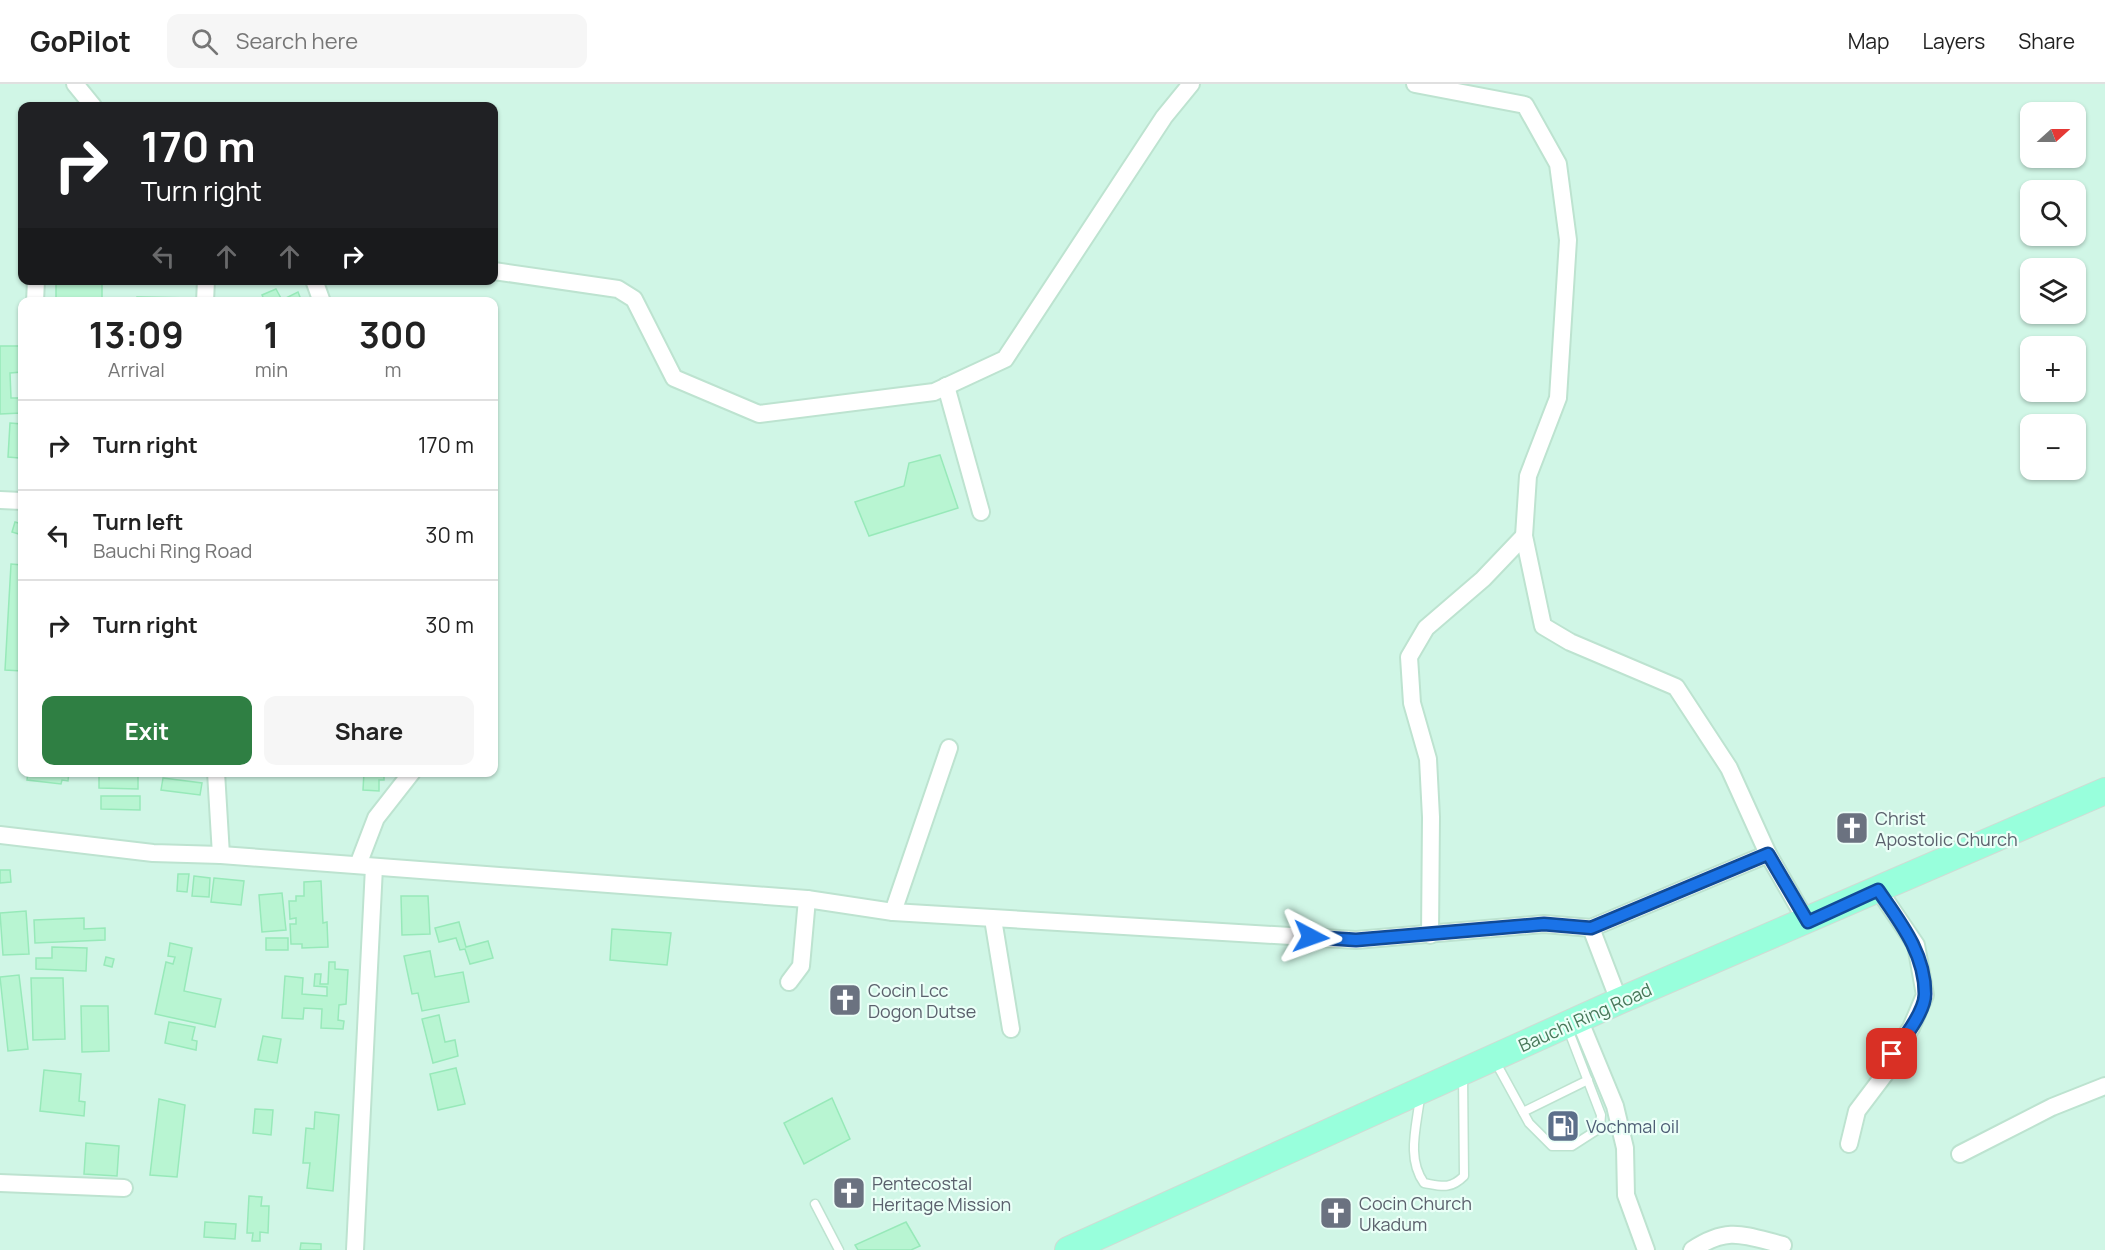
<!DOCTYPE html>
<meta charset="utf-8">
<style>
body{margin:0;font-family:Manrope,sans-serif;background:#f6f6f6;color:#222;height:100vh;display:flex;flex-direction:column;font-size:22px;white-space:nowrap}
*{box-sizing:border-box;margin:0}
p{font-size:20px;color:#767676}
.icon{flex:none;width:33px;height:33px;fill:none;stroke:currentColor;stroke-width:2;stroke-linecap:round;stroke-linejoin:round}
.map{position:relative;flex:1;overflow:hidden}
.drawer{position:absolute;left:18px;top:213px;width:480px;height:480px;display:flex;flex-direction:column;background:#fff;border-radius:12px;box-shadow:0 2px 4px #0004}
.drawer>*{flex:none}
.banner{position:absolute;left:18px;top:18px;width:480px;height:183px;border-radius:12px;box-shadow:0 2px 4px #0004;background:#202124;color:#fff;overflow:hidden}
.needle{width:39px;rotate:69deg}
.tools{position:absolute;left:2020px;top:18px;display:grid;gap:12px}
.tools a{display:grid;place-items:center;width:66px;height:66px;border-radius:12px;background:#fff;box-shadow:0 2px 4px #0004;font-size:30px}
.pin{position:absolute;display:grid;place-items:center;width:51px;height:51px;color:#fff;margin:-26px;border-radius:12px;box-shadow:0 3px 9px #0006}
.me{position:absolute;width:66px;margin:-33px;rotate:94deg;stroke-linejoin:round;filter:drop-shadow(0 0 4px #0008)}
.turn{display:flex;align-items:center;gap:21px;height:126px;padding:0 24px;font-size:27px}
.turn .icon{width:78px;height:78px;stroke-width:2.5}
.turn b{display:block;font-size:42px;line-height:51px}
.lanes{display:flex;align-items:center;height:57px;padding:0 24px;background:#0003;justify-content:center;gap:30px;direction:ltr}
.lanes .off{opacity:.35}
.eta{display:flex;justify-content:space-evenly;align-items:center;height:102px;text-align:center}
.eta b{font-size:36px;font-weight:700;line-height:42px}
.primary-button{display:flex;gap:12px;margin-top:auto;padding:12px 24px}
.primary-button a{flex:1;height:69px;border-radius:12px;background:#2f7f43;color:#fff;font-size:24px;font-weight:700;line-height:69px;text-align:center}
.primary-button a+a{background:#f6f6f6;color:#222}
ul{padding:0;list-style:none}
li{display:flex;align-items:center;gap:18px;height:90px;padding:0 24px;border-top:2px solid #e0e0e0}
li div{flex:1}
li b{display:block;font-size:22px}
li em{font-style:normal}
header{display:flex;align-items:center;gap:36px;box-sizing:border-box;height:84px;padding:0 30px;background:#fff;border-bottom:2px solid #e0e0e0}
header strong{font-size:28px}
nav{display:flex;gap:33px;margin-inline-start:auto;font-size:21px}
.search{width:420px;height:54px;background:#f6f6f6;display:flex;align-items:center;gap:15px;box-sizing:border-box;padding:0 21px;border-radius:12px;color:#767676;font-size:22px}
.map>svg:first-child{display:block}
.residential{fill:#d0f6e6;fill-rule:evenodd}
.building{fill:#b8f5d2;stroke:#97e9b9;stroke-width:1.5}
.lines{fill:none;stroke-linecap:round;stroke-linejoin:round}
.lane-casing{stroke:#bde3d0;stroke-width:11}
.street-casing{stroke:#bde3d0;stroke-width:20}
.primary-casing{stroke:#cfdcd4;stroke-width:28}
.lane{stroke:#fff;stroke-width:8}
.street{stroke:#fff;stroke-width:16}
.primary{stroke:#98ffdc;stroke-width:26}
.route-casing{stroke:#114b97;stroke-width:15}
.route{stroke:#1a73e8;stroke-width:10}
.labels{text-anchor:middle;dominant-baseline:central;stroke-width:4.5;stroke-linejoin:round;paint-order:stroke}
.worship-label{font-size:18px;fill:#5b616d;stroke:#eafff7;text-anchor:start}
.street-label{font-size:18px;fill:#477859;stroke:#eafff7}
.service-label{font-size:18px;fill:#4e5e75;stroke:#eafff7;text-anchor:start}
</style>
<header>
<strong>GoPilot</strong>
<div class="search"><svg class="icon" aria-label="search" viewBox="0 0 24 24"><circle cx="10" cy="10" r="6"/><path d="M15 15l6 6"/></svg>Search here</div>
<nav><a>Map</a><a>Layers</a><a>Share</a></nav>
</header>
<div class="map">
<svg width="2105" height="1166" viewBox="0 0 2105 1166">
<rect width="100%" height="100%" fill="#e2fef4"/>
<path class="residential" d="M0 0H2105V1166H0ZM22 22H494V196H22ZM2031 28H2076V74H2031ZM2031 106H2076V152H2031ZM2031 184H2076V230H2031ZM22 218H494V688H22ZM2031 262H2076V308H2031ZM2031 340H2076V386H2031Z"/>
<g class="building">
<rect x="56" y="196" width="46" height="22"/>
<polygon points="276,205 282,216 298,208 302,218 265,218 262,211"/>
<polygon points="137,213 194,214 194,218 137,218"/>
<polygon points="0,262 22,262 22,288 10,289 11,314 20,314 21,329 0,330"/>
<polygon points="10,339 22,340 19,374 8,373"/>
<polygon points="940,371 958,424 869,452 855,418 904,402 909,379"/>
<polygon points="15,438 22,440 22,451 12,448"/>
<polygon points="11,480 22,481 22,587 5,586"/>
<polygon points="28,688 69,688 68,697 62,696 61,700 27,696"/>
<polygon points="364,688 384,688 384,696 379,696 379,707 363,706"/>
<polygon points="99,691 138,692 138,705 99,704"/>
<polygon points="163,694 202,699 200,711 161,706"/>
<polygon points="101,712 140,712 140,726 101,725"/>
<polygon points="0,786 10,786 11,798 0,799"/>
<polygon points="178,790 189,790 187,808 177,807"/>
<polygon points="194,792 210,794 209,813 192,812"/>
<polygon points="214,794 244,797 241,821 211,818"/>
<polygon points="321,797 323,839 327,838 328,863 302,864 302,860 291,860 290,840 296,840 296,834 290,835 289,817 296,817 296,812 304,812 304,798"/>
<polygon points="282,809 286,846 262,848 259,811"/>
<polygon points="401,812 428,812 430,850 402,851"/>
<polygon points="26,827 29,870 3,871 0,829"/>
<polygon points="84,834 84,845 105,844 105,856 35,859 34,836"/>
<polygon points="459,838 466,863 488,857 493,874 470,880 465,865 460,866 456,854 439,858 435,844"/>
<polygon points="612,845 671,849 667,881 610,876"/>
<rect x="266" y="854" width="22" height="12"/>
<polygon points="170,859 192,864 184,907 221,915 215,943 155,930 166,878 173,880 175,873 168,872"/>
<polygon points="52,863 87,864 86,887 36,885 36,874 52,874"/>
<polygon points="430,867 435,893 463,888 469,918 422,927 418,909 412,910 404,872"/>
<polygon points="106,873 114,875 112,883 104,881"/>
<polygon points="329,878 335,878 335,885 348,886 346,920 339,921 338,936 344,937 343,945 321,944 322,925 304,924 303,935 282,934 285,892 303,894 302,910 327,912 327,903 314,902 315,890 321,890 320,900 328,900"/>
<polygon points="19,891 28,965 8,967 0,893"/>
<polygon points="31,894 63,894 65,955 33,956"/>
<polygon points="81,922 108,922 109,967 82,968"/>
<polygon points="439,931 445,958 455,956 458,972 433,979 422,935"/>
<polygon points="169,938 195,943 192,956 197,957 196,966 165,959"/>
<polygon points="263,952 281,955 277,979 258,976"/>
<polygon points="456,984 465,1020 438,1026 430,990"/>
<polygon points="44,986 81,990 79,1017 85,1018 84,1032 40,1027"/>
<polygon points="832,1014 850,1055 804,1080 784,1039"/>
<polygon points="159,1015 185,1021 177,1093 150,1091"/>
<polygon points="255,1025 273,1026 271,1051 253,1049"/>
<polygon points="315,1028 339,1031 333,1107 307,1104 310,1079 303,1079 306,1044 314,1045"/>
<polygon points="86,1059 119,1062 117,1092 84,1090"/>
<polygon points="249,1112 262,1113 261,1122 269,1122 268,1149 260,1148 260,1157 252,1157 253,1149 247,1149"/>
<polygon points="205,1138 236,1140 235,1155 204,1153"/>
<polygon points="906,1138 920,1162 911,1166 858,1166 855,1161"/>
<polygon points="301,1159 321,1160 321,1166 300,1166"/>
</g>
<g class="lines">
<g class="lane-casing">
<g id="lane">
<polyline points="1495,977 1529,1039 1552,1062 1572,1062 1600,1044 1601,1031 1568,945"/>
<path d="M1420 1013C1417 1041 1406 1074 1424 1099 1441 1102 1450 1106 1464 1092L1463 990"/>
<polyline points="1523,1028 1588,996"/>
<polyline points="815,1120 839,1166"/>
</g>
</g>
<g class="street-casing">
<g id="street">
<polyline points="75,0 93,22"/>
<polyline points="1415,0 1525,21 1558,80 1568,156 1558,314 1528,392 1524,452 1543,542 1570,558 1676,603 1729,684 1768,770 1807,838"/>
<polyline points="494,187 618,205 634,215 674,294 759,330 934,308 1005,275 1164,33 1191,0"/>
<polyline points="314,196 322,218"/>
<polyline points="35,218 36,196"/>
<polyline points="205,218 206,196"/>
<polyline points="946,302 981,428"/>
<polyline points="0,416 22,417"/>
<polyline points="216,688 221,771"/>
<polyline points="0,751 153,769 221,771 807,815 893,828 1356,856 1544,840 1591,844 1619,917"/>
<polyline points="358,781 376,734 412,688"/>
<polyline points="893,828 949,664"/>
<polyline points="993,835 1011,945"/>
<polyline points="1591,844 1768,770"/>
<polyline points="1430,851 1431,733 1428,675 1412,619 1409,573 1426,544 1483,495 1524,452"/>
<polyline points="789,898 801,882 807,815"/>
<polyline points="1579,935 1615,1022 1625,1064 1626,1111 1646,1166"/>
<polyline points="1849,1060 1857,1027 1888,986 1892,971 1911,944 1925,911 1916,861 1878,805"/>
<polyline points="1960,1070 2052,1023 2105,1002"/>
<polyline points="0,1099 124,1104"/>
<polyline points="355,1166 374,783"/>
<path d="M1692 1166C1728 1142 1743 1151 1783 1161"/>
</g>
</g>
<g class="primary-casing">
<polyline id="primary" points="1068,1166 1619,917 2105,707"/>
</g>
<use href="#lane" class="lane"/>
<use href="#street" class="street"/>
<use href="#primary" class="primary"/>
</g>
<g class="lines">
<g class="route-casing">
<path id="route" d="M1311 853 1356 856 1544 840 1591 844 1768 770 1808 838 1878 806C1900 838 1925 869 1925 910 1925 928 1903 956 1892 970"/>
</g>
<use href="#route" class="route"/>
</g>
<defs>
<g id="church-square" transform="scale(1.725)"><rect x="-9" y="-9" width="18" height="18" rx="4" fill="#6b7280" stroke="#eafff7"/><path d="M-1.2-6h2.4v3.5h3.3v2.4h-3.3V6h-2.4V-.1h-3.3v-2.4h3.3Z" fill="#fff"/></g>
<g id="fuel-square" transform="scale(1.725)"><rect x="-9" y="-9" width="18" height="18" rx="4" fill="#5c6f8a" stroke="#eafff7"/><path d="M-5.5-6h7V0h2V4h1.3V-2.5L3-4.5l.8-.8L6-3V5H2.5V1h-1V6h-7ZM-4.2-4.7v3.2H.2V-4.7Z" fill="#fff"/></g>
</defs>
<g fill-rule="evenodd">
<use href="#church-square" x="1852" y="744"/>
<use href="#church-square" x="845" y="916"/>
<use href="#fuel-square" x="1563" y="1042"/>
<use href="#church-square" x="849" y="1109"/>
<use href="#church-square" x="1336" y="1129"/>
</g>
<g class="labels">
<g class="worship-label">
<text x="1875" y="734">Christ<tspan x="1875" dy="21">Apostolic Church</tspan></text>
<text x="868" y="906">Cocin Lcc<tspan x="868" dy="21">Dogon Dutse</tspan></text>
<text x="872" y="1099">Pentecostal<tspan x="872" dy="21">Heritage Mission</tspan></text>
<text x="1359" y="1119">Cocin Church<tspan x="1359" dy="21">Ukadum</tspan></text>
</g>
<g class="street-label">
<text transform="translate(1585 933) rotate(-24)">Bauchi Ring Road</text>
</g>
<g class="service-label">
<text x="1586" y="1042">Vochmal oil</text>
</g>
</g>
</svg>
<div class="tools">
<a><svg class="needle" viewBox="-14 -14 28 28"><path d="M0-13l5 13h-10z" fill="#e53935"/><path d="M0 13l5-13h-10z" fill="#767676"/></svg></a>
<a><svg class="icon" aria-label="search" viewBox="0 0 24 24"><circle cx="10" cy="10" r="6"/><path d="M15 15l6 6"/></svg></a>
<a><svg class="icon" aria-label="layers" viewBox="0 0 24 24"><path d="M12 4l9 5-9 5-9-5zM3 14l9 5 9-5"/></svg></a>
<a>+</a>
<a>−</a>
</div>
<div class="pin" style="left:1892px;top:970px;background:#d93025"><svg class="icon" aria-label="arrive" viewBox="0 0 24 24"><path d="M6 21V4h12l-3 4 3 4H6"/></svg></div>
<svg class="me" style="left:1311px;top:853px" viewBox="-20 -20 40 40"><path d="M0-17L14 15 0 8-14 15z" fill="#1a73e8" stroke="#fff" stroke-width="4"/></svg>
<div class="banner">
<div class="turn"><svg class="icon" aria-label="right" viewBox="0 0 24 24"><path d="M7 20v-9h11M14 6l5 5-5 5"/></svg><div><b>170 m</b>Turn right</div></div>
<div class="lanes"><svg class="icon off" aria-label="left" viewBox="0 0 24 24"><path d="M17 20v-9H6M10 6l-5 5 5 5"/></svg><svg class="icon off" aria-label="ahead" viewBox="0 0 24 24"><path d="M12 20V5M6 11l6-6 6 6"/></svg><svg class="icon off" aria-label="ahead" viewBox="0 0 24 24"><path d="M12 20V5M6 11l6-6 6 6"/></svg><svg class="icon" aria-label="right" viewBox="0 0 24 24"><path d="M7 20v-9h11M14 6l5 5-5 5"/></svg></div>
</div>
<section class="drawer">
<div class="eta">
<div><b>13:09</b><p>Arrival</p></div>
<div><b>1</b><p>min</p></div>
<div><b>300</b><p>m</p></div>
</div>
<ul>
<li><svg class="icon" aria-label="right" viewBox="0 0 24 24"><path d="M7 20v-9h11M14 6l5 5-5 5"/></svg><div><b>Turn right</b></div><em>170 m</em></li>
<li><svg class="icon" aria-label="left" viewBox="0 0 24 24"><path d="M17 20v-9H6M10 6l-5 5 5 5"/></svg><div><b>Turn left</b><p>Bauchi Ring Road</p></div><em>30 m</em></li>
<li><svg class="icon" aria-label="right" viewBox="0 0 24 24"><path d="M7 20v-9h11M14 6l5 5-5 5"/></svg><div><b>Turn right</b></div><em>30 m</em></li>
</ul>
<div class="primary-button"><a>Exit</a><a>Share</a></div>
</section>
</div>
